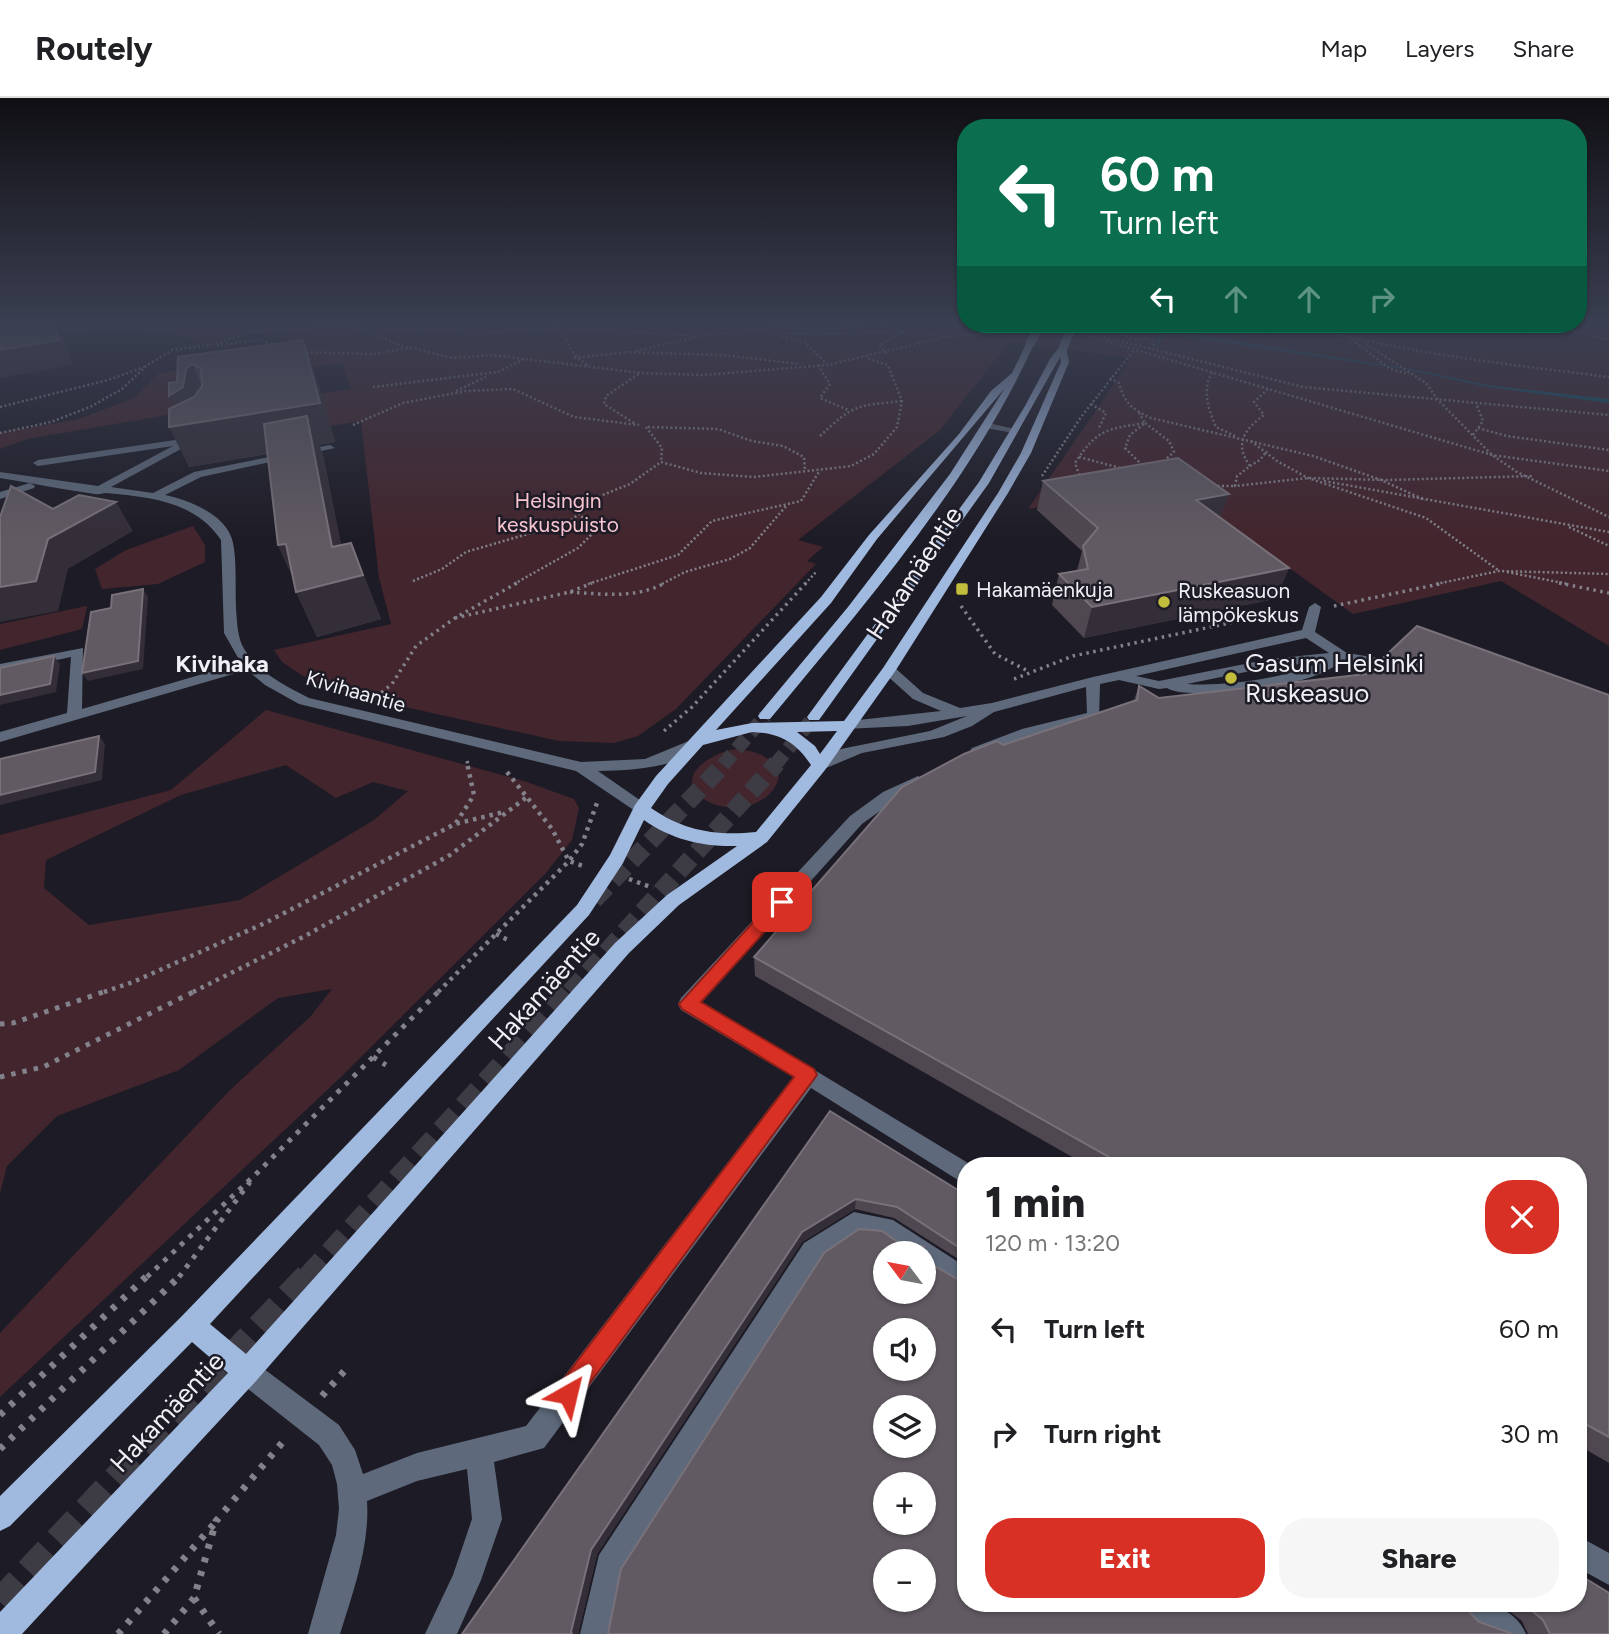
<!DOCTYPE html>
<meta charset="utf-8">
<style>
body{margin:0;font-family:Figtree,sans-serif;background:#f6f6f6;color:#202124;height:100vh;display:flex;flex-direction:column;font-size:26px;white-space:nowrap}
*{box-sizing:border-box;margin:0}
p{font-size:23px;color:#757577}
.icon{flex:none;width:38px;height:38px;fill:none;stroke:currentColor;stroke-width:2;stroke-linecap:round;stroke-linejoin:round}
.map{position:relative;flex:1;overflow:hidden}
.panel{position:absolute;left:957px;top:1059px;width:630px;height:455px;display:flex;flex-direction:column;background:#fff;border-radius:28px;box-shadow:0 2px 5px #0004}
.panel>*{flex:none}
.banner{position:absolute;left:957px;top:21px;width:630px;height:214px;border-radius:28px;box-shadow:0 2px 5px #0004;background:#0b6e4f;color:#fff;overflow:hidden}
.needle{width:46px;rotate:302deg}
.controls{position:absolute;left:873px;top:1143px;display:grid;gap:14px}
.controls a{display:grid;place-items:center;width:63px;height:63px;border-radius:50%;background:#fff;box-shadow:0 2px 5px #0004;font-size:35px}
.pin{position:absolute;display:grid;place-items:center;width:60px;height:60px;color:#fff;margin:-30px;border-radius:14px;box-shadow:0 4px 10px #0006}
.me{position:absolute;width:77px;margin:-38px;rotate:37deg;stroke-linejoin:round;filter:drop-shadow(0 0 5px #0008)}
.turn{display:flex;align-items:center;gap:24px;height:147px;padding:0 28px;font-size:32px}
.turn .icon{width:91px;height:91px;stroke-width:2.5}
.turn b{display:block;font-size:49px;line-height:60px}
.lanes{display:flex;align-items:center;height:66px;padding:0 28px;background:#0003;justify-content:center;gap:35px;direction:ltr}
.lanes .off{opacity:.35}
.round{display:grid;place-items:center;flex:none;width:74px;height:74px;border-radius:28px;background:#f6f6f6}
.headline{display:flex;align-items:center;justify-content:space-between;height:119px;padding:0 28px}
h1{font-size:42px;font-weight:800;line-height:52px}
.action{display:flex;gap:14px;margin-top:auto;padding:14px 28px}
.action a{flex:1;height:80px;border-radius:28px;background:#d93025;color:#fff;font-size:28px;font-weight:800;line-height:80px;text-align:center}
.action a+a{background:#f6f6f6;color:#202124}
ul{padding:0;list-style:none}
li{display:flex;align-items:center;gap:21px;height:105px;padding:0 28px}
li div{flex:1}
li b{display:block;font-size:26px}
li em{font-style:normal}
header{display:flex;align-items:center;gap:42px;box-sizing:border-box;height:98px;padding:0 35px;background:#fff;border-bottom:2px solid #e0e0e0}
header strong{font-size:33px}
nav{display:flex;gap:38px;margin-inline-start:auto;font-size:24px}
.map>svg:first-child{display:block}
.green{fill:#43252d;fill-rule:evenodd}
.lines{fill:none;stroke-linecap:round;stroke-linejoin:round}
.stream{fill:#135569;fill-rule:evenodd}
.major-tunnel-far3{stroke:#3d3b44;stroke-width:14;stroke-dasharray:14 7;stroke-linecap:butt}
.major-tunnel-far2{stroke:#3d3b44;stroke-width:18;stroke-dasharray:18 9;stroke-linecap:butt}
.major-tunnel-far1{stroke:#3d3b44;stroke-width:22;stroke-dasharray:22 11;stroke-linecap:butt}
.major-tunnel{stroke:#3d3b44;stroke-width:28;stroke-dasharray:28 14;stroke-linecap:butt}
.path-far4{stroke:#83818a;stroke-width:2.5;stroke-dasharray:2 2.5;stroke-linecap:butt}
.path-far3{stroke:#83818a;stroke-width:3.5;stroke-dasharray:2.5 4.5;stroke-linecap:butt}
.path-far2{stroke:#83818a;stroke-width:4.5;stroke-dasharray:3.5 5;stroke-linecap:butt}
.path-far1{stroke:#83818a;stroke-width:5;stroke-dasharray:4.5 7;stroke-linecap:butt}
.path{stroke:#83818a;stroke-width:7;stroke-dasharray:5 9;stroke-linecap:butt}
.minor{fill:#5e6a7b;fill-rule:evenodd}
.major{fill:#a0b9de;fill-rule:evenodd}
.major-bridge{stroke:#a0b9de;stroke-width:9}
.wall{fill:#504850}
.shaded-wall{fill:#342e38}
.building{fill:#615a62;stroke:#787179;stroke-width:2;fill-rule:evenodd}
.route{fill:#d93025;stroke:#8d1f18;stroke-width:2}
.poi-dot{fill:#c3bd3e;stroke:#1d1b25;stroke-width:2.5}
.labels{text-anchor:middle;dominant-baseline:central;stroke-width:5;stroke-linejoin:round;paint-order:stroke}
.far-park-label{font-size:21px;fill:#f7c4d0;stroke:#1d1b25}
.far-poi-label{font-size:21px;fill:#f0eff6;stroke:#1d1b25;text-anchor:start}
.far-street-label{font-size:21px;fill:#f0eff6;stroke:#1d1b25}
.far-quarter-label{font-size:24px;font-weight:bold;fill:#f0eff6;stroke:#1d1b25}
.street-label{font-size:26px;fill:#f0eff6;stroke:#1d1b25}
.poi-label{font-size:26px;fill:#f0eff6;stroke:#1d1b25;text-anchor:start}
</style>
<header>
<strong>Routely</strong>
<nav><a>Map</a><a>Layers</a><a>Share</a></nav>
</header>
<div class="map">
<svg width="1609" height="1536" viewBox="0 0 1609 1536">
<rect width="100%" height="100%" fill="#1d1b25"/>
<g class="green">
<polygon points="143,227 1609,227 1609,548 1501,483 1353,516 1172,385 1028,411 1132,260 1009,244 940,332 798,442 823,449 807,463 816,466 676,611 638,638 614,645 559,643 346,596 303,578 282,564 274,552 391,526 379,480 361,323 238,343 230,310 351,291 342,265 176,290 173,316 27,341 0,351 0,335 79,321 134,300 158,276 298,245 254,234 210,247 178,236 121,231"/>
<polygon points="193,428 205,447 205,464 158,486 102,491 95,471 126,452"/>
<polygon points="87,508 82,531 0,552 0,526"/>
<path d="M266 612 524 683 574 701 579 710 572 742 546 775 341 979 0 1299V1235L230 992 310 919 332 891 278 900 179 972 57 1018 7 1068 0 1096V737L171 692ZM286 667 336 700 373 684 408 693 374 722 240 802 89 827 44 790 46 762 181 697Z"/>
<path d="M735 651C755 653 773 657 779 679 772 708 732 717 707 703 670 681 710 655 735 651Z"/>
</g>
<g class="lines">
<g class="stream">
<polygon points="1127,227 1137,227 1404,270 1402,271 1166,236 1155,250 1153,249 1162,235"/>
<polygon points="1406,270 1488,287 1609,301 1609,305 1488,289 1408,272"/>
</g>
<g class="major-tunnel-far3">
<polyline points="723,667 765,618"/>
<polyline points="775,667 814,619"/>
</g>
<g class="major-tunnel-far2">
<polyline points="594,802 725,665"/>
<polyline points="570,894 777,665"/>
</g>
<polyline class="major-tunnel-far1" points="308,1179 571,892"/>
<polyline class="major-tunnel" points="0,1504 310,1177"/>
<g class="path-far4">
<path d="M556 227C568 234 564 254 588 267"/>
<polyline points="879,227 893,232"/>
<polyline points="1101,227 1133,241 1150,241 1154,246 1150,250"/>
<path d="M1302 227C1403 255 1506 266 1609 279"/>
<polyline points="1327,227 1336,235"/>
<polyline points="1548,227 1609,242"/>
<polyline points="360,231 399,247 453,260 493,257 641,275 703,277 827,267 950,238 1013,234"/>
<polyline points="1572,232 1593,227"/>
<polyline points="902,234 946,238"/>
<polyline points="774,236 902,234"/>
<polyline points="782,238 804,244 827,266"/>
<polyline points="1089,238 1492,357 1609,373"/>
<polyline points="1100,238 1303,289 1609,317"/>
<polyline points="1352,241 1390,271 1409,276"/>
<polyline points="1366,246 1426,285 1438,302 1492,357 1517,374 1609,419"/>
<polyline points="217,247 262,242 273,247"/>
<polyline points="636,253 696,239"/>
<polyline points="302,254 372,256 411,250"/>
<polyline points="625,254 722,257 800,266"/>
<polyline points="887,255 879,247 901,235"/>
<polyline points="574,260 628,254"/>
<polyline points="818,267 830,286 820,300 848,312"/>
<polyline points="498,274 524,261"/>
<path d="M1212 274C1202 293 1208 310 1216 329L1235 338"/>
<path d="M1110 280 1119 285C1124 305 1133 312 1151 320L1313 358 1381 382 1425 402"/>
<polyline points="373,289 497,274"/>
<path d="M1268 291 1254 304 1264 317C1244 332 1234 346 1250 368L1237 378 1235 388 1308 380 1386 382 1534 378"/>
<polyline points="456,293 486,279"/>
<polyline points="1091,306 1106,315 1098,332"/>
<polyline points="0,309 108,282 144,269"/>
<polyline points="634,325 604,306 606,298 640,275"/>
<polygon points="1145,325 1169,343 1174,354 1166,361 1179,382 1142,367 1125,350 1130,337"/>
<polyline points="353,327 403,305 466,293 513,291 574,319 639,327"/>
<polyline points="646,329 662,350 661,364"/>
<polyline points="648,329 718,331 752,343 783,348 804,359 805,373"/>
<polyline points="1478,330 1507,338 1609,352"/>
<polyline points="0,335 51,324 90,309 122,291 146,268 172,252 210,247 254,234 324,229 495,234 561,230 700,238 776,229 821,232 867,227"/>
<polyline points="1473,337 1483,323 1476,305"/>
<path d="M820 338C854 306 856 308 902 303"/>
<polyline points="1251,343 1277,363 1308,380 1426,420 1498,472"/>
<polyline points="1079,359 1124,371"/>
<polyline points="661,364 701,375 754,379 851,368 874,356 897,329 902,303 888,267 866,260"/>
<polyline points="1250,368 1260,362 1267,353"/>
<polyline points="1042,378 1081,319 1134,252"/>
<path d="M1084 379 1079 376 1075 365C1097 331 1107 331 1145 325L1139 315"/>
<polyline points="1324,383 1609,434"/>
<polyline points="1213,388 1235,388"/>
<polyline points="1569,429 1609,448"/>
<polyline points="1507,474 1568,486"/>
<polyline points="413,483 442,471 466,454 569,424 600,398 630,386 661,364"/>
<polyline points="514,486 578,450 596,432 579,416"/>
<polyline points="588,486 678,457 712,423 801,403 820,372"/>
<polyline points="662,486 685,474 730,461 750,450 787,407"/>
<polyline points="805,486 817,473"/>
<polyline points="1436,486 1499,473 1609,476"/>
</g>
<g class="path-far3">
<polyline points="1559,485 1609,495"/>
<path d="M570 494C603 496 635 501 665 485"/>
<polyline points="961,508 995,556 1028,573"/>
<polyline points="1334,508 1444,485"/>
<polyline points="455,520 570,494 592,485"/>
<polyline points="1014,581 1073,558 1291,512"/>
<polyline points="376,599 392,586 416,548 455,520 517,485"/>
<polyline points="664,633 692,609 806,485"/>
<polyline points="467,663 468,667"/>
</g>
<g class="path-far2">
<polyline points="507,674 552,731 569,763 583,768"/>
<polyline points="456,725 474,697 467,665"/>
<polyline points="629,781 653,790"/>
<polyline points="496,836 510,843"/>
<polyline points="104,894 133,884 265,825 455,726 504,714"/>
<polyline points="193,894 305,838 450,757 527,699"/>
<polyline points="438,894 569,763 582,746 597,705"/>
</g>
<g class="path-far1">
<polyline points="0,926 13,925 109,892"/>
<polyline points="373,959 386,967"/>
<polyline points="0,979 43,969 197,892"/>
<polyline points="147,1179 257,1075 440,892"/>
<polyline points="179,1179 250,1084"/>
</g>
<g class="path">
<polyline points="322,1298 347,1270"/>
<polyline points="0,1317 148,1177"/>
<polyline points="0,1351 181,1177"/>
<polyline points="194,1500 219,1536"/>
<polyline points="118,1536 214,1426"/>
<polyline points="164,1536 194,1500 216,1423 287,1339"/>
</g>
<g class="minor">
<polygon points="988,325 1019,332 1014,335 985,330 983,328"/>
<path d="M195 337 203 339 111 389 153 395 194 374 330 347 335 350 201 379 165 397C189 402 228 417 233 445 237 465 235 489 236 510 237 522 237 535 242 547 255 573 284 587 309 600L581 664 645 661 696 640 704 645C682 671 630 672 598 673L647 707 649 711 641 717 576 673 299 606 265 587 247 572 0 644V634L67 615 71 559 0 574V566L83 550 82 611 241 565 224 535 221 442C195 403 149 399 106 395 102 395 99 397 95 396 65 392 32 385 0 380V374L98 388 173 348 38 368 33 365 38 362 175 342 180 345Z"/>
<polygon points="30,385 35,388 34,390 0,401 0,394"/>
<path d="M1315 505 1321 509 1315 534 1347 555 1378 560V566L1341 562 1339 566C1331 570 1323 575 1314 578 1291 588 1186 603 1167 590L1159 591 1119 582 1100 586 1099 621 1032 638 982 658H972L969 654 972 650 1022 631 1087 615 1086 589 994 614 972 628 944 639 862 655 819 673 811 668 841 651 930 633 967 618 908 628 844 631 841 628 849 623 941 613 913 601 884 575V569H894L923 595 960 610 992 605 1093 579 1302 532 1309 509ZM1306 540 1329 555 1270 561 1159 583 1136 578ZM1321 564C1288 580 1223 589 1187 586L1270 569Z"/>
<path d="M918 678 926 683 924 687 895 702 862 726 702 904 973 1068H966V1087L811 990 544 1350 494 1364 502 1421 481 1482 457 1536H425L453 1477 472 1421 467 1371 417 1383 367 1403C370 1448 353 1494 340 1536H308L336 1437 339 1411 337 1386 332 1367 319 1347 238 1283 234 1274 238 1265 247 1261 256 1265 339 1327 355 1352 363 1376 417 1355 526 1328 793 979 681 912 678 906 681 900 850 718 883 694Z"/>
<polygon points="854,1114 893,1122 966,1169 966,1195 924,1170 924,1155 901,1155 881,1141 857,1138 822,1163 624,1473 612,1536 580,1536 599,1457 804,1145"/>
<polygon points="1578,1438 1609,1455 1609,1487 1578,1470"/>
<path d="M1447 1505C1477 1505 1512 1503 1526 1536 1496 1536 1460 1536 1447 1505Z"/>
</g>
<path class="major" d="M1027 244 1034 246C972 383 865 506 770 621H760L758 618 760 615 848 509 950 376 1005 290 877 441 831 505 716 632 752 625 844 623 883 570 998 395 1021 355 1061 264 1060 259 989 385 819 622H809L807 619 979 384 1025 308 1050 261 1060 248H1066L1069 264 1031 355 1008 395 896 572 825 672 767 744 679 807 629 855 256 1283 22 1536H0V1514L228 1275 192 1244 10 1428 0 1433V1398L182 1218 577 807 610 757 635 707 656 678 821 499 869 437 959 336 991 293 1012 275ZM837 633 820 656 815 648 797 634ZM752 634C779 635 796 644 811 667L756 734C716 738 684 733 651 710L668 686 703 647ZM644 722C672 742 704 749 737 748L667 797 615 845 246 1256 210 1226 589 817 623 765Z"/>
<g class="major-bridge">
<polyline points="1030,246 1040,227"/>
<polyline points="1063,250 1073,227"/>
</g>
</g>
<g class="wall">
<polygon points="178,259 316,278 335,344 319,347 323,357 341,447 351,445 381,521 317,539 296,494 293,480 278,447 268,356 189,369 177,284"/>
<polygon points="1043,383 1229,396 1220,419 1289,470 1275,501 1084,540 1052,507 1059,476 1077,473 1082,453 1037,412"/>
<polygon points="1139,588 1159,600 1609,597 1609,1365 1578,1347 1578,1068 1088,1068 755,878 754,859 1003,647 1134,602"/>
<polygon points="830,1013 966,1097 966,1166 894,1120 855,1111 802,1144 597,1456 578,1536 462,1536"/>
<polygon points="1487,1505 1578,1505 1609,1536 1528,1536 1522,1523 1504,1509"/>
</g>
<g class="shaded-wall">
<polygon points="54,227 122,227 62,237 73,267 0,280 0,252"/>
<polygon points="303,242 316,278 335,344 319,347 323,357 348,481 351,445 381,521 317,539 296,494 332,449 313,348 189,369 169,329 184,327 169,298 186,271 192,266 210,303"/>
<polygon points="1229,396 1218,425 1196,402"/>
<polygon points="116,404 133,433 68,471 58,513 0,524 0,489 48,441"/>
<polygon points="286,446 298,491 278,447"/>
<polygon points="1289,470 1275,501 1084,540 1092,509"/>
<polygon points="143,491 148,499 143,571 88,583 82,575"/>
<polygon points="54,558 60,566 56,594 0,607 0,597"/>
<polygon points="99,638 105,646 102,682 0,707 0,697"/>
<polygon points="856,1101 855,1111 802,1144 597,1456 578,1536 572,1536 571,1534 591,1452 802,1134"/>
</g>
<g class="building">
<polygon points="0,227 54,227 59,242 0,252"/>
<polygon points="303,242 320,305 169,329 169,311 194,299 202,288 201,270 192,266 186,271 183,289 169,298 169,285 177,284 178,259"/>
<polygon points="307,318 332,449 351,445 363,477 296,494 286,446 278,447 264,326"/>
<polygon points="1178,360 1229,396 1196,402 1289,470 1092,509 1059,476 1088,471 1083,448 1098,430 1043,383"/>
<polygon points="11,388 53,411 79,397 116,404 48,441 36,483 0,489 0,419"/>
<polygon points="143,491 138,563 82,575 91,514 111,510 112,497"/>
<polygon points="1417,528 1609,597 1609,1339 1578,1322 1578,1068 1125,1068 754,859 902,689 964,656 997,643 1003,647 1137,602 1139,588 1159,600 1366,576"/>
<polygon points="54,558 50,586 0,597 0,570"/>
<polygon points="99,638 95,674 0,697 0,661"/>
<polygon points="830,1013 966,1097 966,1154 897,1109 856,1101 802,1134 591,1452 571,1534 572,1536 462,1536"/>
<path d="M859 1131 882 1133 902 1147 924 1148 926 1163 966 1186V1505H1466L1470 1515 1479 1524 1513 1536H608L621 1471 824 1155ZM886 1155H924V1194H886ZM886 1232H924V1270H886ZM886 1309H924V1348H886ZM886 1386H924V1424H886ZM886 1463H924V1502H886Z"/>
<polygon points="1578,1476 1609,1495 1609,1536 1550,1536 1543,1522 1525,1507 1515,1505 1578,1505"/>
</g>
<linearGradient id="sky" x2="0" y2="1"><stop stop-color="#100f14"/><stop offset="0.51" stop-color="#3a3f51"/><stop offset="1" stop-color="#3a3f51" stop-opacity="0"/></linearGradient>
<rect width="1609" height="442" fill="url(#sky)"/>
<polygon class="route" points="782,797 790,804 788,808 701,904 814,971 817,977 576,1304 568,1308 559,1304 555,1296 559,1287 794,979 682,911 679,906 776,799"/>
<g class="poi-dot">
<rect x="955" y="484" width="14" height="14" rx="3.5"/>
<circle cx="1164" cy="504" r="7"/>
<circle cx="1231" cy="580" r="7"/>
</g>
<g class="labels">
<g class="far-park-label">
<text x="558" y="402">Helsingin<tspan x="558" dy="24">keskuspuisto</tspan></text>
</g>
<g class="far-poi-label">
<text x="976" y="491">Hakamäenkuja</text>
<text x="1178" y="492">Ruskeasuon<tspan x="1178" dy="24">lämpökeskus</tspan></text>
</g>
<g class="far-street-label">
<text transform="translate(356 593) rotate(16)">Kivihaantie</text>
</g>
<g class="far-quarter-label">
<text x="222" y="565">Kivihaka</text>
</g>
<g class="street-label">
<text transform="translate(914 475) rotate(-57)">Hakamäentie</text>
<text transform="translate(544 891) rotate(-48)">Hakamäentie</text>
<text transform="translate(167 1314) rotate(-47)">Hakamäentie</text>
</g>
<g class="poi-label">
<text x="1245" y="565">Gasum Helsinki<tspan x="1245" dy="30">Ruskeasuo</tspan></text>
</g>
</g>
</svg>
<div class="controls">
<a><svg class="needle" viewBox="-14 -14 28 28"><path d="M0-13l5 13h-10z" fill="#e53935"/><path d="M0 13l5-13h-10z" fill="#757577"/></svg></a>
<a><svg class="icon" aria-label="sound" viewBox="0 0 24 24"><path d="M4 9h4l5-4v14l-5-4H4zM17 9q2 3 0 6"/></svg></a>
<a><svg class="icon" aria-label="layers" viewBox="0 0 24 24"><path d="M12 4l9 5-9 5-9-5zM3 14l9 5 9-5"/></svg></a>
<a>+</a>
<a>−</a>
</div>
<div class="pin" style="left:782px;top:804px;background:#d93025"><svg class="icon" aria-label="arrive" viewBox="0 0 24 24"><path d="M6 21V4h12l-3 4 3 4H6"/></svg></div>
<svg class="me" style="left:568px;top:1296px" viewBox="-20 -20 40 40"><path d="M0-17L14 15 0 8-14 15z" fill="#d93025" stroke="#fff" stroke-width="4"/></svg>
<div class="banner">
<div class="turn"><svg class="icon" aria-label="left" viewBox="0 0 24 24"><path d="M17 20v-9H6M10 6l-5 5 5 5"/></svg><div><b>60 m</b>Turn left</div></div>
<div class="lanes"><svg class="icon" aria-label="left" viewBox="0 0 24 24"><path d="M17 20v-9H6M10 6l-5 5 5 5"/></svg><svg class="icon off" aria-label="ahead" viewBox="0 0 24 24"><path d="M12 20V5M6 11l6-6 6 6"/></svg><svg class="icon off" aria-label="ahead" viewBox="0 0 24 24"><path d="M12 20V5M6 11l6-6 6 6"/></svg><svg class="icon off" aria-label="right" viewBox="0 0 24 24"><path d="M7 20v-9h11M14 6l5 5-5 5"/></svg></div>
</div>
<section class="panel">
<div class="headline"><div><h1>1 min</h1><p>120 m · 13:20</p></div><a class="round" style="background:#d93025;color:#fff"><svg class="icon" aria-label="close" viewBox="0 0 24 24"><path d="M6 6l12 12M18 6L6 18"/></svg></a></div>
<ul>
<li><svg class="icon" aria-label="left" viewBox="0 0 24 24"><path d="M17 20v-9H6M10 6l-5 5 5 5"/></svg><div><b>Turn left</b></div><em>60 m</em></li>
<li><svg class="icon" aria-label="right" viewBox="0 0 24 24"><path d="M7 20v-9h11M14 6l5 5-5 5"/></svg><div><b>Turn right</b></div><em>30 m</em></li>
</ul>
<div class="action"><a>Exit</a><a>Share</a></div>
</section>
</div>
